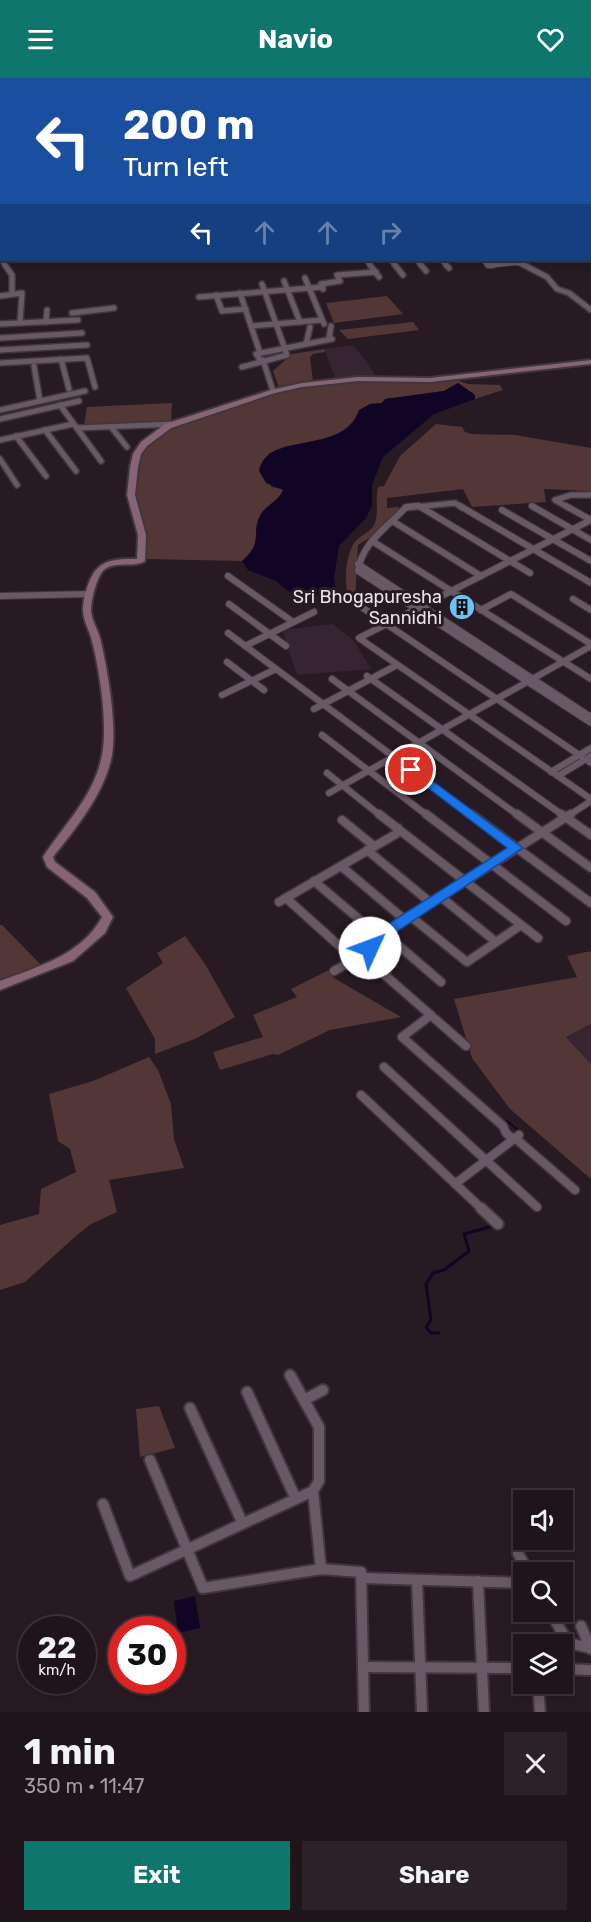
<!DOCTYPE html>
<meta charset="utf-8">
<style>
body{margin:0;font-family:Rubik,sans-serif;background:#2b2127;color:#f1f3f6;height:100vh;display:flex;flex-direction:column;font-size:22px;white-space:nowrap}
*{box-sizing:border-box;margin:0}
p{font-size:20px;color:#a19ea2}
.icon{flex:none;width:33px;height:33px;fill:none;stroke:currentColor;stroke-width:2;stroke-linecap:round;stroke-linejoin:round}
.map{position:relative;height:1634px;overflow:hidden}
.side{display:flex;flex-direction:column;background:#1e141a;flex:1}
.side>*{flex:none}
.banner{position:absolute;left:0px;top:0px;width:591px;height:183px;box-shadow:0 3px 9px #0003,0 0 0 2px #3c3339;background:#1a4fa0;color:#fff;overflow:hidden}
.tools{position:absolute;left:513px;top:1412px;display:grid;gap:12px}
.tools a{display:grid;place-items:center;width:60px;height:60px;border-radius:0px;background:#1e141a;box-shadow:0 3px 9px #0003,0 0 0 2px #3c3339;font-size:30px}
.speed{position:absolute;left:18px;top:1538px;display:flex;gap:12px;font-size:30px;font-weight:700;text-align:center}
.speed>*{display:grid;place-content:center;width:78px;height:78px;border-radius:50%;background:#1e141a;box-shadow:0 3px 9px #0003,0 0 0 2px #3c3339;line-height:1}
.speed small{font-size:15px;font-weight:400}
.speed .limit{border:9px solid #d22;background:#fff;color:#111}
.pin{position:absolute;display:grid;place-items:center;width:51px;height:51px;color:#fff;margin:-26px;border:3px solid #fff;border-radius:50%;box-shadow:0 2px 6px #0007}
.me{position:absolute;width:66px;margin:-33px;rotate:47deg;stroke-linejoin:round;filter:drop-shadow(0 0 4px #0008)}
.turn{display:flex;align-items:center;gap:21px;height:126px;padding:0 24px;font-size:27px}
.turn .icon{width:78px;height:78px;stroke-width:2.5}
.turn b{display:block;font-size:42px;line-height:51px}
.lanes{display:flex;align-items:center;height:57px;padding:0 24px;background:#0003;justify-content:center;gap:30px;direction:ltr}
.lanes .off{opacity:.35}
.round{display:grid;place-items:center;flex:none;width:63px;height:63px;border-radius:0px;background:#2b2127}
.headline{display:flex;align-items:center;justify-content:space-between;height:102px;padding:0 24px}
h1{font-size:36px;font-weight:700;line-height:45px}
.cta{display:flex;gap:12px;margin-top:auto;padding:12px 24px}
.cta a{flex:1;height:69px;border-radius:0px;background:#0f766e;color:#fff;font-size:24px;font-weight:700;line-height:69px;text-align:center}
.cta a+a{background:#2b2127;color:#f1f3f6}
header{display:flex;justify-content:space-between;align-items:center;height:78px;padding:0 24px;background:#0f766e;color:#fff;font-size:27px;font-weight:700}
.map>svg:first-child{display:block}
.built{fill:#372431}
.green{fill:#523736}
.water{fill:#110526}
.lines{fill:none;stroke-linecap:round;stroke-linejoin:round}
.stream-far1{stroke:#110526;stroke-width:2}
.stream{stroke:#110526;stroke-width:3}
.street-far4-casing{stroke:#40363d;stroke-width:5}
.street-far3-casing{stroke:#40363d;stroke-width:8}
.street-far2-casing{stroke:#40363d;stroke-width:8}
.street-far1-casing{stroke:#40363d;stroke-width:11}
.street-casing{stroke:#40363d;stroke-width:14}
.secondary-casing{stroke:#40363d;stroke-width:4}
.street-far4{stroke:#695964;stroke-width:4}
.street-far3{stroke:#695964;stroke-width:5}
.street-far2{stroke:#695964;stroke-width:6}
.street-far1{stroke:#695964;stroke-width:8}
.street{stroke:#695964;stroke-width:10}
.secondary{fill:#876473;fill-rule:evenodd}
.route{fill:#1a73e8;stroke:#114b97;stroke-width:1.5}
.labels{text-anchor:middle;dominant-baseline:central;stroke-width:6;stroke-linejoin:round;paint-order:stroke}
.poi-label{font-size:18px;fill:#ece2e9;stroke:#281a23;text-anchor:end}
</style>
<header><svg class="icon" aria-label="menu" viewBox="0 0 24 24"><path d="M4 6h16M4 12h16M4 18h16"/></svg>Navio<svg class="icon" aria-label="heart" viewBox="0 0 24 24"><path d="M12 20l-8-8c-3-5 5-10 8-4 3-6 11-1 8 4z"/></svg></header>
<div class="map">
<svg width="591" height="1634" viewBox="0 0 591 1634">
<rect width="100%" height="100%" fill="#281a23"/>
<g class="built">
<polygon points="353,267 364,280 377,300 336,302 324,271"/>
<polygon points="333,546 354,563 371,591 297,597 282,552"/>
<polygon points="591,946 591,986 566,959"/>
</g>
<g class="green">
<polygon points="387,218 403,236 334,245 326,225"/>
<polygon points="413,244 419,252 348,261 339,252"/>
<polygon points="324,271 325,274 313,276 310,279 313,304 279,310 273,293 292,276"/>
<path d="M453 301 468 306 500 307 503 312 475 321V317L458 305 444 313 386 321 382 325 370 326 346 352 332 360 269 375 271 409 284 411C279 423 267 426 261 436 250 455 265 463 242 483L145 481 144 479C147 463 146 446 140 430 138 426 135 422 134 418 132 408 137 387 141 377 148 356 182 346 201 340 236 328 270 313 307 308 355 302 404 306 453 301Z"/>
<polygon points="172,325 171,345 84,348 87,329"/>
<path d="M436 346 462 349 465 354 472 356 515 357 591 370V413L544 411 546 424 472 429 463 411 387 420V430L398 429 400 433 377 455 358 467 355 524 350 522C343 509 345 477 355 464 360 457 372 454 375 445 379 434 375 420 378 409L384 408 400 378Z"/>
<polygon points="0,847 2,847 43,889 0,906"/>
<polygon points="185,858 205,886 235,939 197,960 155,976 155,961 126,910 163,885 157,875"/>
<polygon points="591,873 591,946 566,959 591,986 591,1101 510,1031 472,980 454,921 577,899 567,878"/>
<polygon points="329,892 334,900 401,939 330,952 278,977 273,976 220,992 213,974 263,959 253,937 297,919 291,911"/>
<polygon points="149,979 158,992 171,1026 174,1061 184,1090 109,1102 117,1134 91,1146 77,1157 25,1204 0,1212 0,1147 39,1136 41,1111 76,1094 70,1071 58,1063 49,1016 93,1003"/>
<polygon points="159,1328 175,1370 140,1379 136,1331"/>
</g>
<g class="water">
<path d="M458 305 475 317V321L434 336 383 379 372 407V428L366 440 339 468 334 500 337 520 288 513 276 503 248 492 242 483C265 463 250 456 261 436 267 427 279 423 283 412L266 405 259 393C267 351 343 379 359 332L370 326 382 325 385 321 444 313Z"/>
<polygon points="195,1518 200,1550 178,1555 174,1523"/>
</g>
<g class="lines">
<g class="stream-far1">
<polyline points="507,1043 518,1052 512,1057"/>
<polyline points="486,1076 507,1060"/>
<polyline points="456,1100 478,1083"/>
<polyline points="448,1105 476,1131"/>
</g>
<g class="stream">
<polyline points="475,1130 477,1132"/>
<polyline points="439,1255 431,1255 426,1249 431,1242 426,1206 433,1195 444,1192 469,1173 464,1156 493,1148"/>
</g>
<g class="street-far4-casing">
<g id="street-far4">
<polyline points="448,0 450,2"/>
<polyline points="465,0 467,2"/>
<polyline points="554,0 556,2"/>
<polyline points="572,0 574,2"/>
<polyline points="0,180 6,189"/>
<polyline points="82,182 94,182"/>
<polyline points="366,182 371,189"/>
<polyline points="390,182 396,189"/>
<polyline points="416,182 422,189"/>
<polyline points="441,182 448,189"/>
<polyline points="483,182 488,188 517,185 529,189"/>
</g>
</g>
<g class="street-far3-casing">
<g id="street-far3">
<polyline points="5,187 12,197 12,216"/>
<polyline points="370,187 379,199"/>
<polyline points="395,187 403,197"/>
<polyline points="421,187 426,193"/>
<polyline points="446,187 449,190"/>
<polyline points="488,187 493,187"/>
<polyline points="524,187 547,199 557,211 569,215 591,232"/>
<polyline points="305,200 324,246"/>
<polyline points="284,203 300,244"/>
<polyline points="323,211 321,206 340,203 337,197 376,194"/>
<polyline points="240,215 260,275"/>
<polyline points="216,217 222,233 246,231"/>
<polyline points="0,218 22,215 20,245"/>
<polyline points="199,219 323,209"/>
<polyline points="72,235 114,230"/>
<polyline points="46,244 47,232"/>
<polyline points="0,246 78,242"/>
<polyline points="251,248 322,242"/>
<polyline points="0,260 82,255"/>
<polyline points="329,261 331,248"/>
<polyline points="306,266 310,249"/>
<polyline points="0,272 87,267"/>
<polyline points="61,281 69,311"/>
<polyline points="263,282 273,313"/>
<polyline points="261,283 256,276 332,261"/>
<polyline points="0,285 87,280 95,309"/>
<polyline points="34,288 40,323"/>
<polyline points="242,289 287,277 262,206"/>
<polyline points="60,327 101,383"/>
<polyline points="0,332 85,313"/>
<polyline points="0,341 79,323"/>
<polyline points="111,349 127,369"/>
<polyline points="77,350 173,346"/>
<polyline points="45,352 76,393"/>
<polyline points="16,358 46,398"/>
<polyline points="0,362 73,346"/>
<polyline points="0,381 17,407"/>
<polyline points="555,422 569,430"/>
<polyline points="555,422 571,417 591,417"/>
<polyline points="419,428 422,430"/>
<polyline points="532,428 535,430"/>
<polyline points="405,430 455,425 463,430"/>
</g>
</g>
<g class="street-far2-casing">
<g id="street-far2">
<path d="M416 428 406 429C388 449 362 464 358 493L591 645"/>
<polyline points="419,428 530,495"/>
<polyline points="460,428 591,505"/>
<polyline points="532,428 591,462"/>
<polyline points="566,428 591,442"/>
<polyline points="502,432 591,483"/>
<polyline points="591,442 359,560 591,721"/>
<polyline points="394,444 481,498"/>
<polyline points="372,463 591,601"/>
<polyline points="358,486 591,639"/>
<polyline points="228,498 293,544"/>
<polyline points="0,518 90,516"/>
<polyline points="573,521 591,532"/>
<polyline points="229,526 286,568"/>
<polyline points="357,526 591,685"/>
<polyline points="481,532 511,516 591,566"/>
<polyline points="228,555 473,738"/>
<polyline points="245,568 314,534"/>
<polyline points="227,584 264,612"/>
<polyline points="367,598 564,738"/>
<polyline points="332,601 519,738"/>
<polyline points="222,617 276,591"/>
<polyline points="314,631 397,587"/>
<polyline points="322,657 428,738"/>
<polyline points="551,694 591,670"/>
<polyline points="327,695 381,738"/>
<polyline points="558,698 591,678"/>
<polyline points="329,715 591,568"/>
<polyline points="568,738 591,723"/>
</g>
</g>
<g class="street-far1-casing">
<g id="street-far1">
<polyline points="379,736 538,860"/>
<polyline points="426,736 566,843"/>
<polyline points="471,736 591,825"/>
<polyline points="517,736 591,790"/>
<polyline points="561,736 591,757"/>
<polyline points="342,742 374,768"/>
<polyline points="367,772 431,825"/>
<polyline points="341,788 405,842"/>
<polyline points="314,803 379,858"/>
<polyline points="441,819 496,864"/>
<polyline points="286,820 355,882"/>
<polyline points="279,824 396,756 398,750"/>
<polyline points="410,838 467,884 521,847"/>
<polyline points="384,855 441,904"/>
<polyline points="362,877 466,968"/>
<polyline points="334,893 362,877 379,858 571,736"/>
<polyline points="431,937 402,959 503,1048 506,1055 513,1061"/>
<polyline points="384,989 537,1129"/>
<polyline points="361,1017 482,1131"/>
<polyline points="515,1060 575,1112"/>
<polyline points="455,1106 519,1057"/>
</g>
</g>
<g class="street-casing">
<g id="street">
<polyline points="481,1130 498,1146"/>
<polyline points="290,1297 319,1349 319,1403 313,1413 321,1491"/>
<polyline points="247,1314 295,1419"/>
<polyline points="304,1322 323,1312"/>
<polyline points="190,1330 242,1444"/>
<polyline points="150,1382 203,1510 321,1491 361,1494 364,1634"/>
<polyline points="103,1426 130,1498 313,1413"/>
<polyline points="518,1475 528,1494"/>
<polyline points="362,1500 524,1505"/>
<polyline points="417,1502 422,1634"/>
<polyline points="478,1503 484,1634"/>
<polyline points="550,1533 568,1565 591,1570"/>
<polyline points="581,1548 591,1571"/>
<polyline points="363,1589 524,1590"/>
<polyline points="562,1591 591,1592"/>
<polyline points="538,1605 540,1634"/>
</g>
</g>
<g class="secondary-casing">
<g id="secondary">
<polygon points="591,34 591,38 590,37 590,35"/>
<polygon points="0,123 2,124 2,128 0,127"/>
<path d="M591 282V286L430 304 358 303 302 309 275 315 171 350 147 368 141 376 138 389 135 417 146 457 145 483C133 491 113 481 102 494 96 502 91 523 91 533 92 544 99 553 101 564 108 595 117 646 112 677 105 715 76 750 53 779L55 784 95 814 113 839 105 855 73 883 0 912V903C37 889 82 877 102 839L87 820 47 789 43 779C64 747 95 717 102 677 108 646 100 594 92 563 90 553 83 543 83 532 83 520 89 498 98 490 108 480 124 481 137 481L138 457 127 417 130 389 133 376 141 364 165 346 271 312 302 305 358 299 430 300Z"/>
</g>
</g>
<use href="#street-far4" class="street-far4"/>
<use href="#street-far3" class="street-far3"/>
<use href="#street-far2" class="street-far2"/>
<use href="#street-far1" class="street-far1"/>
<use href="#street" class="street"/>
<use href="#secondary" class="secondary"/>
</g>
<polygon class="route" points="411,687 523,770 384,862 375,874 370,875 363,870 374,855 507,770 407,694 405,692"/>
<defs>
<g id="building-disc" transform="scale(1.35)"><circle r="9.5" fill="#6ac3f1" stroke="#281a23"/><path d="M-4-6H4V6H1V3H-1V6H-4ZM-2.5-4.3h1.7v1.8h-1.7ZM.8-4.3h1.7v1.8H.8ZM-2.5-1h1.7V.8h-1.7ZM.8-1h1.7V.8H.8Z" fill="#111"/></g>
</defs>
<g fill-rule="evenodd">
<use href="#building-disc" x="462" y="529"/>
</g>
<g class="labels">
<g class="poi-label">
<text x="442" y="519">Sri Bhogapuresha<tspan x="442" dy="21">Sannidhi</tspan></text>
</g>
</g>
</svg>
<div class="tools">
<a><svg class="icon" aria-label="sound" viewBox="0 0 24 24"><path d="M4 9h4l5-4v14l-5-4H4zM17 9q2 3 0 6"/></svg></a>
<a><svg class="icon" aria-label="search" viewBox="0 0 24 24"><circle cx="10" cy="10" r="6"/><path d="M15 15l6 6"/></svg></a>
<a><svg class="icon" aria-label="layers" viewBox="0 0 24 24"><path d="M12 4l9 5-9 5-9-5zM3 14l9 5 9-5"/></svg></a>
</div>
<div class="speed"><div>22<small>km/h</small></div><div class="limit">30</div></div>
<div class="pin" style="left:411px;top:692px;background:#d93025"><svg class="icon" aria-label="arrive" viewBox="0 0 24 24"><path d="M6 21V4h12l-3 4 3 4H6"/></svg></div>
<svg class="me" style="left:370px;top:870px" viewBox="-20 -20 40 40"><circle r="19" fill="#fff"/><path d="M0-13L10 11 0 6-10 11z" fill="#1a73e8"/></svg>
<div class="banner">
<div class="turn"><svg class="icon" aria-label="left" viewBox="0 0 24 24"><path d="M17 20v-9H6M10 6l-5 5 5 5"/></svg><div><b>200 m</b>Turn left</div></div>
<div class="lanes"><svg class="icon" aria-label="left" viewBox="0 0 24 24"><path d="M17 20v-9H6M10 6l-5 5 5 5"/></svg><svg class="icon off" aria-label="ahead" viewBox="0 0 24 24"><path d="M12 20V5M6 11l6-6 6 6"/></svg><svg class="icon off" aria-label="ahead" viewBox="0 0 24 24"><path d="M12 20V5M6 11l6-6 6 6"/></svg><svg class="icon off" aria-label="right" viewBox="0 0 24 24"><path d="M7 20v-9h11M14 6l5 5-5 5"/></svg></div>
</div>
</div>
<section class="side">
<div class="headline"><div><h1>1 min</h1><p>350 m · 11:47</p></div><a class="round"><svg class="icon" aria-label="close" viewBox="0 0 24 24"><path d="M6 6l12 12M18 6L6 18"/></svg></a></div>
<div class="cta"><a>Exit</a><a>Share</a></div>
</section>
